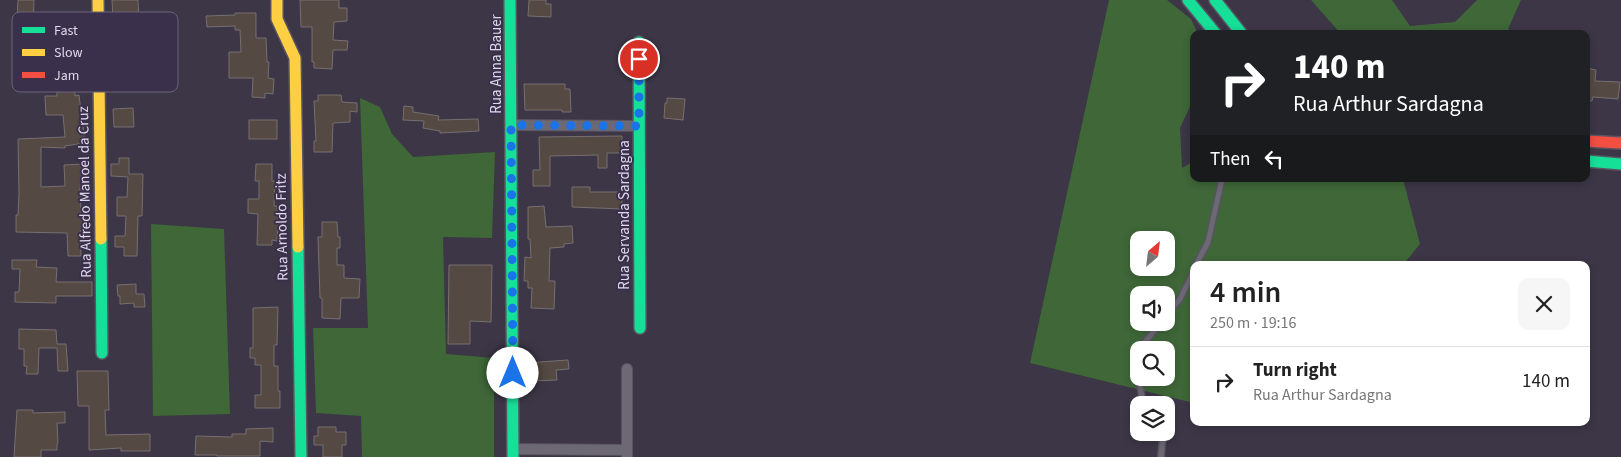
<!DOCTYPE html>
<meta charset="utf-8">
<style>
body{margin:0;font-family:"Source Sans 3",sans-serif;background:#f6f6f6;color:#222;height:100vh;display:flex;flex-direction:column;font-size:19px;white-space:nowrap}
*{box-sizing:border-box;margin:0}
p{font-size:16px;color:#767676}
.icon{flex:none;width:28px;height:28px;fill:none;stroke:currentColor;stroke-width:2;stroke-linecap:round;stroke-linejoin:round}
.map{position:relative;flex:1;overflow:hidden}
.side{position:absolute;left:1190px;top:261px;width:400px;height:165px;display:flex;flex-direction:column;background:#fff;border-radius:10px;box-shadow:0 2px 8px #0003}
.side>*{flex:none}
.top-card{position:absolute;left:1190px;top:30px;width:400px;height:152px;border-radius:10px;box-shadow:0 2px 8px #0003;background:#202124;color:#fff;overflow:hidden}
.needle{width:32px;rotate:28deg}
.controls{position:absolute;left:1130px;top:231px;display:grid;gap:10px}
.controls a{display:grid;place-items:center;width:45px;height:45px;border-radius:10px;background:#fff;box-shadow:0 2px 8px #0003;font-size:25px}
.pin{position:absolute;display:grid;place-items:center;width:42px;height:42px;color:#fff;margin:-21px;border:2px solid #fff;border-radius:50%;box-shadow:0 1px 5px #0007}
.me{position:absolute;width:55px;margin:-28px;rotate:0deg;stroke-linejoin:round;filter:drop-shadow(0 0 4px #0008)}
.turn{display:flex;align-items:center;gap:18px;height:105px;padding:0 20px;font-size:22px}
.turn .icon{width:65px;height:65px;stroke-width:2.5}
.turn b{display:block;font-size:35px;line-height:42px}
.then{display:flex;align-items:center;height:48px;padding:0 20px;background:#0003;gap:10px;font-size:19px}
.round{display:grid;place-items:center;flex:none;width:52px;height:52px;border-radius:10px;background:#f6f6f6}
.overview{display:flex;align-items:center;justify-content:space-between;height:85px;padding:0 20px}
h1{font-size:30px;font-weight:600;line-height:38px}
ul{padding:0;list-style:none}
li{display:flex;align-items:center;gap:15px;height:70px;padding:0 20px;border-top:1px solid #e0e0e0}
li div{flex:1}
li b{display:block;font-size:19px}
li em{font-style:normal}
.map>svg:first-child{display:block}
.green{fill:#3f6738;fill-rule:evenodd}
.building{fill:#554a43;stroke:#766f71}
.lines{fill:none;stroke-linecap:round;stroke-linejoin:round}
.lane-casing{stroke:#595461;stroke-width:8}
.street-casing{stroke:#595461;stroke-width:12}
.fast-casing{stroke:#595461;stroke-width:14}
.slow-casing{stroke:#595461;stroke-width:14}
.jam-casing{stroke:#595461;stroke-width:14}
.lane{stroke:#6d6974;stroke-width:5}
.street{stroke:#6d6974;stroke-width:10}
.fast{stroke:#16e098;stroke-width:11}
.slow{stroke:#ffcf43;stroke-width:11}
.jam{stroke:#f24e42;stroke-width:11}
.route{stroke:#1a73e8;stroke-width:9;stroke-dasharray:0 16.2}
.labels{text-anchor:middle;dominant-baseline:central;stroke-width:4;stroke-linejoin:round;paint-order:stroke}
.street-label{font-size:15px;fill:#dfd9ea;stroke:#3b304c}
.key{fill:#3b304c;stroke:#6c637b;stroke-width:1}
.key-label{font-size:14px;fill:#dfd9ea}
</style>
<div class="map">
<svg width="1621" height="457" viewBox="0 0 1621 457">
<rect width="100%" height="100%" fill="#3c3646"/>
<g class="green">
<path d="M1109 0H1167L1191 19 1198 34H1194V98L1180 128 1182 168 1194 161V179H1403L1420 244 1403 265H1194V403L1030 363ZM1139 240H1166V268H1139ZM1139 295H1166V322H1139ZM1139 350H1166V378H1139Z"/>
<polygon points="1311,0 1392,0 1410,26 1455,22 1477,0 1521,0 1508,29 1517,34 1341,34"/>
<polygon points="360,98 380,107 392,134 413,157 495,152 492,238 443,237 446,354 494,358 494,457 362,457 361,416 316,413 313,328 368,328"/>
<polygon points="151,224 224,229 230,414 153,416"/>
</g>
<g class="building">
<polygon points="18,0 34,0 33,31 41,31 41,42 81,43 81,60 62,60 62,68 53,67 53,77 32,77 32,90 17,90 17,74 20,74 21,53 17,53 18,39 16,39"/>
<polygon points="112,0 138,0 139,20 128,20 129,49 132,49 135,91 118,91 117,75 114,75 114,68 111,68 110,21 113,21"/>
<polygon points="300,0 339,0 339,8 347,8 347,21 334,22 333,40 348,41 347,50 333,50 332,69 314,68 314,62 312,62 312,27 301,27"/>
<polygon points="529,0 546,0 546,4 551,4 551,17 528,16"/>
<polygon points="235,13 256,13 256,38 266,38 267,62 269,62 268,78 274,79 273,94 265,93 265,98 252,97 253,78 229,78 229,52 241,52 240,30 235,30 235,26 207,27 206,16 235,15"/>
<polygon points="1586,68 1596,70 1595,81 1620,82 1618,99 1593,97 1592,101 1586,101"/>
<polygon points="524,84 565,84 565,89 570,89 571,112 562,112 562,110 525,110"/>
<polygon points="75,90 75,96 79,95 85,143 65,146 65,148 41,147 41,187 65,186 64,165 84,164 85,187 80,187 81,213 86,213 87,231 80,231 81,256 68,256 67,233 16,232 16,215 18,215 19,194 18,139 65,137 63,115 46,115 45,96 57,96 57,92"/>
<polygon points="318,95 341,95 342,102 357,103 357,112 350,111 350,122 333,123 332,152 314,152 314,141 316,141 314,101 318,101"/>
<polygon points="667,98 685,99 683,120 664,118 665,103 667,103"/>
<polygon points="404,106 413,107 413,112 439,116 438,120 478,119 479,131 440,133 440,131 423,128 424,121 403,120"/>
<polygon points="133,108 134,127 114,127 113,109"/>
<rect x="249" y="120" width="28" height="19"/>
<polygon points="622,136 622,153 607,153 607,168 598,168 598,155 550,156 550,186 533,186 533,170 540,170 539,137"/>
<polygon points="119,158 129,158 129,174 143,174 142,216 138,216 137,256 124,256 124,247 115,247 115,236 125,236 126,216 117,216 117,197 127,197 128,177 111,176 111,164 119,164"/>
<polygon points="256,164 272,164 272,181 275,181 274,206 277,206 278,225 277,241 272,240 272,245 257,245 258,214 248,213 248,199 259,199 259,181 255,181"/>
<polygon points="572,187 590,187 590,192 622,192 622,209 572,207"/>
<polygon points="544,206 546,227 572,226 573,243 564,244 564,247 550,248 549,281 555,281 554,309 531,308 532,288 528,288 528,281 524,281 525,257 531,258 530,239 528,239 528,207"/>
<polygon points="322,222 337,222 338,237 340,237 340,248 337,248 337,265 344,265 344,278 360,279 359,298 341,298 340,319 322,318 322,298 320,298 318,237 322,237"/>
<polygon points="12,260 37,260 36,267 57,268 56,282 92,282 92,296 56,296 56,303 15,302 15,292 19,292 20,269 12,269"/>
<polygon points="449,265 492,265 491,322 470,321 470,344 448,344"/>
<polygon points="136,284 136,294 144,294 145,307 134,307 134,303 120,304 120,296 118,296 117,285"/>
<polygon points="278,307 277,345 274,345 274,366 278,366 278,391 280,391 280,408 255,408 255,395 261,395 261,365 255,365 255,358 250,358 250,348 253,348 253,308"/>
<polygon points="19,329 56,330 57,344 66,344 68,371 58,371 57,348 39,348 38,374 26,374 27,366 24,366 24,349 19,349"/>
<polygon points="568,360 569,369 556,370 557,380 531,381 531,375 527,375 526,363"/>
<polygon points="77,371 108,371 109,410 105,410 106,435 150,434 150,451 121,451 121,448 89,450 89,406 78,406"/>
<polygon points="17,410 33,410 33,413 65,412 65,423 57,423 58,443 57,444 57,450 41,450 41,457 14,457"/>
<polygon points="318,427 336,427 336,432 346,432 346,445 342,445 342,457 323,457 323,445 314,445 314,436 318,436"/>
<polygon points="273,428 273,442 260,441 260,456 217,456 217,455 195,455 196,436 232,437 232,434 246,434 246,429"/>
</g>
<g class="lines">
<g class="lane-casing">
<g id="lane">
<polyline points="1196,265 1208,242 1222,179"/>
<polyline points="1166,316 1180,299 1194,271"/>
<polyline points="1139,350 1161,322"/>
<polyline points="1139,351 1137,353 1139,372"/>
<polyline points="1139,378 1143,405"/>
<polyline points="1160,432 1163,435 1161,457"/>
</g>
</g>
<g class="street-casing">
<g id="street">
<polyline points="511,125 639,126"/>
<polyline points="627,369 627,456"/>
<polyline points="513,449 627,450"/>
</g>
</g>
<g class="fast-casing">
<g id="fast">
<polyline points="510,0 513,457"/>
<polyline points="1188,0 1216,34"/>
<polyline points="1215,0 1242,34"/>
<polyline points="639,42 640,328"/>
<polyline points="1586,161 1621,164"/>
<polyline points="101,239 102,353"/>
<polyline points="298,247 301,457"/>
</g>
</g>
<g class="slow-casing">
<g id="slow">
<polyline points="98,0 101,239"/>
<polyline points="277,0 277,19 295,58 298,247"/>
</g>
</g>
<g class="jam-casing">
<polyline id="jam" points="1586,141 1621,143"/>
</g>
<use href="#lane" class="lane"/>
<use href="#street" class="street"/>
<use href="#fast" class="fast"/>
<use href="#slow" class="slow"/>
<use href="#jam" class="jam"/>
</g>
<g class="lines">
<polyline class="route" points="513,373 511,125 639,126 639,59"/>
</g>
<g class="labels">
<g class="street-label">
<text transform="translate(496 64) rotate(-90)">Rua Anna Bauer</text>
<text transform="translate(85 192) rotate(-91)">Rua Alfredo Manoel da Cruz</text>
<text transform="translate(624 215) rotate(-90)">Rua Servanda Sardagna</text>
<text transform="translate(282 227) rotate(-91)">Rua Arnoldo Fritz</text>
</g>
</g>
<rect x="12" y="12" width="166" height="80" rx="8" class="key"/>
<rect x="22" y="27" width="23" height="6" fill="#16e098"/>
<rect x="22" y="49" width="23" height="7" fill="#ffcf43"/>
<rect x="22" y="72" width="23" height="6" fill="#f24e42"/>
<g class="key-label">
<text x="54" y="35">Fast</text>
<text x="54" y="57">Slow</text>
<text x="54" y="80">Jam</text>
</g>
</svg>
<div class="controls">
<a><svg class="needle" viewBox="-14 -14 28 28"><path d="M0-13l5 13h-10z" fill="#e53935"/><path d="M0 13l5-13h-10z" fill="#767676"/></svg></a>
<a><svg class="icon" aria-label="sound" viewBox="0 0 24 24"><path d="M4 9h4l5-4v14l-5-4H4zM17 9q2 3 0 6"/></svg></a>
<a><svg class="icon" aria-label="search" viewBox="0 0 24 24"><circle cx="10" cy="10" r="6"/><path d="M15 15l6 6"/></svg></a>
<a><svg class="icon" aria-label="layers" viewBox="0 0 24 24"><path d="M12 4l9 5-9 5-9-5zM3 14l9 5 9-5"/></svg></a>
</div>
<div class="pin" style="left:639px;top:59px;background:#d93025"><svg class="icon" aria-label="arrive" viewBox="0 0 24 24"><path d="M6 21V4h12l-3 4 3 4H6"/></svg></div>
<svg class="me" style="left:513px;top:373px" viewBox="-20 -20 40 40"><circle r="19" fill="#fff"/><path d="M0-13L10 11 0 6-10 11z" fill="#1a73e8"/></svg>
<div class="top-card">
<div class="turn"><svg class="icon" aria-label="right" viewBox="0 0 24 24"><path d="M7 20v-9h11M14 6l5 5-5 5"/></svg><div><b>140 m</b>Rua Arthur Sardagna</div></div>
<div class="then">Then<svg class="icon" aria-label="left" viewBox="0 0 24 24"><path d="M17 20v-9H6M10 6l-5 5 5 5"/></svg></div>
</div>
<section class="side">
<div class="overview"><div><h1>4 min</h1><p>250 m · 19:16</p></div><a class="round"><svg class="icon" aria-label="close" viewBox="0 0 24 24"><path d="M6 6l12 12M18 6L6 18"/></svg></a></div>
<ul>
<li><svg class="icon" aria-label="right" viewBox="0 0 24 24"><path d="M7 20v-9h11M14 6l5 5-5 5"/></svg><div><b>Turn right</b><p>Rua Arthur Sardagna</p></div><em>140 m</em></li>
</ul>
</section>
</div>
